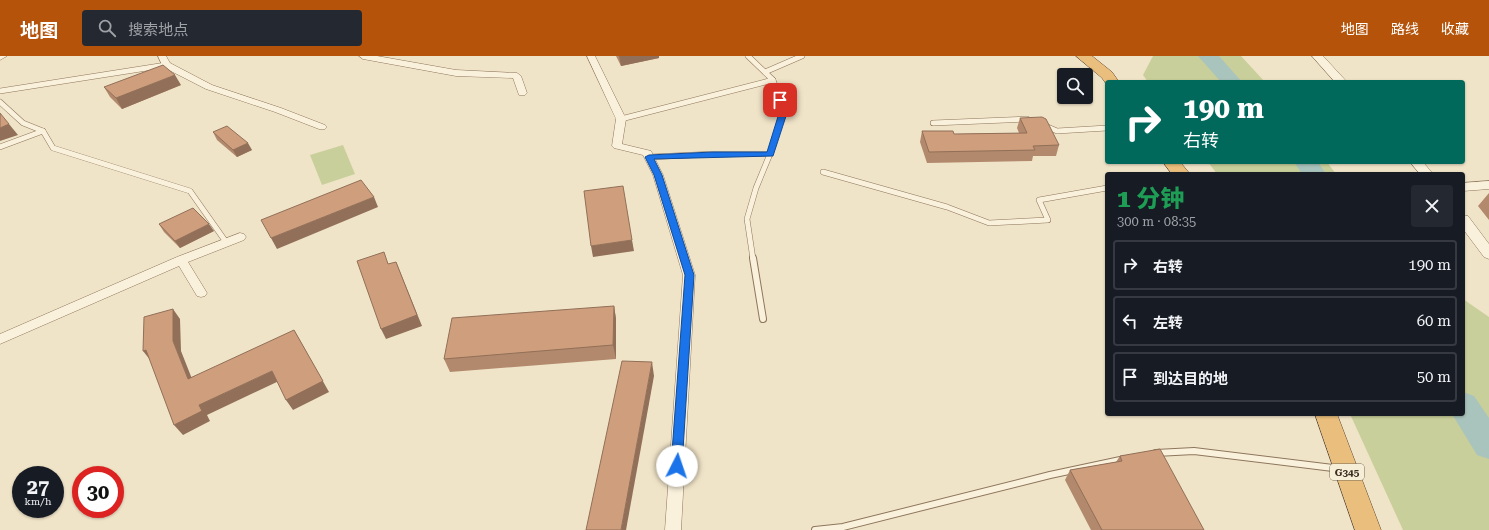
<!DOCTYPE html>
<html lang="zh">
<meta charset="utf-8">
<style>
body{margin:0;font-family:"Roboto Serif","Noto Sans SC",serif;background:#242831;color:#f1f3f6;height:100vh;display:flex;flex-direction:column;font-size:15px;white-space:nowrap}
*{box-sizing:border-box;margin:0}
p{font-size:13px;color:#9ea1a6}
.icon{flex:none;width:22px;height:22px;fill:none;stroke:currentColor;stroke-width:2;stroke-linecap:round;stroke-linejoin:round}
.map{position:relative;flex:1;overflow:hidden}
.side{position:absolute;left:1105px;top:116px;width:360px;height:244px;display:flex;flex-direction:column;background:#171b24;border-radius:4px;box-shadow:0 1px 3px #0004}
.side>*{flex:none}
.guide{position:absolute;left:1105px;top:24px;width:360px;height:84px;border-radius:4px;box-shadow:0 1px 3px #0004;background:#00695c;color:#fff;overflow:hidden}
.controls{position:absolute;left:1057px;top:12px;display:grid;gap:8px}
.controls a{display:grid;place-items:center;width:36px;height:36px;border-radius:4px;background:#171b24;box-shadow:0 1px 3px #0004;font-size:20px}
.speed{position:absolute;left:12px;top:410px;display:flex;gap:8px;font-size:20px;font-weight:700;text-align:center}
.speed>*{display:grid;place-content:center;width:52px;height:52px;border-radius:50%;background:#171b24;box-shadow:0 1px 3px #0004;line-height:1}
.speed small{font-size:10px;font-weight:400}
.speed .limit{border:6px solid #d22;background:#fff;color:#111}
.pin{position:absolute;display:grid;place-items:center;width:34px;height:34px;color:#fff;margin:-17px;border-radius:8px;box-shadow:0 2px 6px #0006}
.me{position:absolute;width:44px;margin:-22px;rotate:4deg;stroke-linejoin:round;filter:drop-shadow(0 0 3px #0008)}
.turn{display:flex;align-items:center;gap:14px;height:84px;padding:0 12px;font-size:18px}
.turn .icon{width:52px;height:52px;stroke-width:2.5}
.turn b{display:block;font-size:28px;line-height:34px}
.round{display:grid;place-items:center;flex:none;width:42px;height:42px;border-radius:4px;background:#242831}
.head{display:flex;align-items:center;justify-content:space-between;height:68px;padding:0 12px}
h1{font-size:24px;font-weight:800;line-height:30px;color:#1e9e55}
ul{padding:0;list-style:none}
li{display:flex;align-items:center;gap:12px;height:50px;margin:0 8px 6px;padding:0 4px;border:2px solid #363941;border-radius:4px}
li div{flex:1}
li b{display:block;font-size:15px}
li em{font-style:normal}
header{display:flex;align-items:center;gap:24px;box-sizing:border-box;height:56px;padding:0 20px;background:#b45309;color:#fff}
header strong{font-size:19px}
nav{display:flex;gap:22px;margin-inline-start:auto;font-size:14px}
.search{width:280px;height:36px;background:#242831;display:flex;align-items:center;gap:10px;box-sizing:border-box;padding:0 14px;border-radius:4px;color:#9ea1a6;font-size:15px}
.map>svg:first-child{display:block}
.green{fill:#c9cf9b}
.lines{fill:none;stroke-linecap:round;stroke-linejoin:round}
.river{fill:#a9c4bc;fill-rule:evenodd}
.service-far1-casing{stroke:#8d765c;stroke-width:6}
.service-casing{stroke:#8d765c;stroke-width:8}
.minor-casing{stroke:#8d765c;stroke-width:1}
.tertiary-casing{stroke:#8d765c;stroke-width:1}
.trunk-casing{stroke:#5b4430;stroke-width:1}
.service-far1{stroke:#faf1dc;stroke-width:5}
.service{stroke:#faf1dc;stroke-width:6}
.minor{fill:#faf1dc;fill-rule:evenodd}
.tertiary{fill:#faf1dc;fill-rule:evenodd}
.trunk{fill:#eabe7c;fill-rule:evenodd}
.wall{fill:#b2896c}
.shaded-wall{fill:#916f58}
.building{fill:#cf9f7d;stroke:#916f58}
.route{fill:#1a73e8;stroke:#114b97}
.labels{text-anchor:middle;dominant-baseline:central;stroke-width:4;stroke-linejoin:round;paint-order:stroke}
.shield{fill:#f7eed8;stroke:#756857;stroke-width:1}
.shield-label{font-size:10px;font-weight:bold;fill:#3d2e20}
</style>
<header>
<strong>地图</strong>
<div class="search"><svg class="icon" aria-label="search" viewBox="0 0 24 24"><circle cx="10" cy="10" r="6"/><path d="M15 15l6 6"/></svg>搜索地点</div>
<nav><a>地图</a><a>路线</a><a>收藏</a></nav>
</header>
<div class="map">
<svg width="1489" height="474" viewBox="0 0 1489 474">
<rect width="100%" height="100%" fill="#f0e4c8"/>
<g class="green">
<polygon points="1153,0 1241,0 1265,26 1148,26 1143,19"/>
<polygon points="343,89 355,118 322,129 310,99"/>
<polygon points="1208,106 1327,106 1336,118 1217,118"/>
<polygon points="1463,243 1489,261 1489,474 1403,474 1350,358 1463,358"/>
</g>
<g class="lines">
<g class="river">
<polygon points="1198,0 1219,0 1242,26 1221,26"/>
<polygon points="1294,106 1318,106 1326,118 1302,118"/>
<polygon points="1463,336 1474,340 1489,362 1489,403 1477,399 1452,358 1463,358"/>
</g>
<g class="service-far1-casing">
<g id="service-far1">
<polyline points="765,16 802,0"/>
<polyline points="0,35 166,9"/>
<polyline points="0,46 23,67 43,75 53,92 190,135 226,186"/>
<polyline points="621,63 773,24 748,0"/>
<polyline points="933,67 1027,63"/>
<polyline points="1043,69 1057,75 1107,72"/>
<polyline points="0,91 43,75"/>
<polyline points="649,101 713,98 770,98"/>
<polyline points="823,116 947,151 989,167 1048,164 1039,144 1107,132"/>
<polyline points="753,203 747,163 756,132 770,98 784,54 773,24"/>
</g>
</g>
<g class="service-casing">
<g id="service">
<polyline points="753,202 763,263"/>
<polyline points="1156,397 1194,395 1341,413"/>
<polyline points="815,474 843,471 1050,419 1125,403"/>
</g>
</g>
<g class="minor-casing">
<g id="minor">
<polygon points="0,0 7,0 0,4"/>
<polygon points="158,0 166,0 170,7 212,29 281,52 325,69 327,71 325,73 319,73 275,56 206,33 163,11"/>
<polygon points="359,0 377,0 456,14 517,17 521,20 527,37 525,39 519,39 513,22 456,20 363,3"/>
<polygon points="587,0 595,0 626,63 622,88 651,95 663,119 695,219 681,474 665,474 683,219 653,119 643,99 614,92 612,90 616,63"/>
<polygon points="240,177 244,178 246,181 244,184 188,206 207,237 205,240 201,241 197,240 179,210 0,288 0,278 177,201"/>
</g>
</g>
<g class="tertiary-casing">
<g id="tertiary">
<polygon points="1312,0 1323,0 1347,26 1335,26"/>
<polygon points="1410,106 1423,106 1433,118 1420,118"/>
<polygon points="1489,125 1489,133 1463,135 1463,127"/>
<polygon points="1463,159 1468,160 1489,188 1489,203 1484,201 1463,173"/>
</g>
</g>
<g class="trunk-casing">
<g id="trunk">
<polygon points="1076,0 1092,0 1112,16 1119,26 1107,26 1107,29 1102,22"/>
<polygon points="1163,106 1180,106 1190,118 1172,118"/>
<polygon points="1315,358 1337,358 1381,474 1355,474"/>
</g>
</g>
<use href="#service-far1" class="service-far1"/>
<use href="#service" class="service"/>
<use href="#minor" class="minor"/>
<use href="#tertiary" class="tertiary"/>
<use href="#trunk" class="trunk"/>
</g>
<g class="wall">
<polygon points="616,0 659,0 659,2 621,10"/>
<polygon points="181,29 122,53 110,41 104,31"/>
<polygon points="1020,62 1059,89 1056,100 1033,100 1032,105 927,107 920,86 922,75 954,78 1019,77 1017,72"/>
<polygon points="213,76 252,94 237,101 217,84"/>
<polygon points="1489,137 1489,164 1478,150"/>
<polygon points="159,168 214,175 180,192 164,176"/>
<polygon points="614,250 616,263 616,303 450,316 444,303"/>
<polygon points="1120,400 1204,474 1091,474 1065,424 1070,414 1116,406"/>
</g>
<g class="shaded-wall">
<polygon points="619,0 659,0 659,2 621,10"/>
<polygon points="175,19 181,29 122,53 116,42"/>
<polygon points="9,68 18,79 0,85 0,72"/>
<polygon points="248,87 252,94 237,101 233,94"/>
<polygon points="374,141 378,151 277,193 271,182"/>
<polygon points="209,168 214,175 180,192 175,185"/>
<polygon points="632,184 634,195 593,201 591,190"/>
<polygon points="396,206 422,270 386,283 381,273"/>
<polygon points="614,250 616,263 616,303 613,289"/>
<polygon points="173,253 180,263 181,295 196,333 188,323 173,285"/>
<polygon points="294,274 329,336 293,354 286,344"/>
<polygon points="146,294 151,305 143,295"/>
<polygon points="652,306 654,320 626,474 621,474"/>
<polygon points="272,315 279,325 207,359 210,365 183,379 174,369 199,349"/>
</g>
<g class="building">
<polygon points="163,9 175,19 116,42 104,31"/>
<polygon points="0,57 9,68 0,72"/>
<polygon points="1042,61 1046,63 1059,89 1033,90 1035,94 929,96 922,75 953,75 954,78 1027,77 1020,62"/>
<polygon points="227,70 248,87 233,94 213,76"/>
<polygon points="361,124 374,141 271,182 261,164"/>
<polygon points="623,130 632,184 591,190 584,135"/>
<polygon points="193,152 209,168 175,185 159,168"/>
<polygon points="384,196 388,208 396,206 417,259 381,273 357,205"/>
<polygon points="614,250 613,289 444,303 452,262"/>
<polygon points="173,253 173,285 188,323 294,274 323,325 286,344 272,315 199,349 202,355 174,369 146,294 143,295 144,261"/>
<polygon points="622,305 652,306 621,474 586,474"/>
<polygon points="1160,393 1204,474 1102,474 1070,414 1122,405 1120,400"/>
</g>
<polygon class="route" points="780,42 784,44 788,54 773,100 654,103 662,119 694,219 682,410 681,414 677,415 673,414 671,410 685,219 654,119 645,101 649,99 713,96 767,96 780,54 777,44"/>
<g class="labels">
<rect class="shield" x="1330" y="408" width="34" height="16" rx="3"/>
<g class="shield-label">
<text x="1347" y="416">G345</text>
</g>
</g>
</svg>
<div class="controls">
<a><svg class="icon" aria-label="search" viewBox="0 0 24 24"><circle cx="10" cy="10" r="6"/><path d="M15 15l6 6"/></svg></a>
</div>
<div class="speed"><div>27<small>km/h</small></div><div class="limit">30</div></div>
<div class="pin" style="left:780px;top:44px;background:#d93025"><svg class="icon" aria-label="arrive" viewBox="0 0 24 24"><path d="M6 21V4h12l-3 4 3 4H6"/></svg></div>
<svg class="me" style="left:677px;top:410px" viewBox="-20 -20 40 40"><circle r="19" fill="#fff"/><path d="M0-13L10 11 0 6-10 11z" fill="#1a73e8"/></svg>
<div class="guide">
<div class="turn"><svg class="icon" aria-label="right" viewBox="0 0 24 24"><path d="M7 20v-9h11M14 6l5 5-5 5"/></svg><div><b>190 m</b>右转</div></div>
</div>
<section class="side">
<div class="head"><div><h1>1 分钟</h1><p>300 m · 08:35</p></div><a class="round"><svg class="icon" aria-label="close" viewBox="0 0 24 24"><path d="M6 6l12 12M18 6L6 18"/></svg></a></div>
<ul>
<li><svg class="icon" aria-label="right" viewBox="0 0 24 24"><path d="M7 20v-9h11M14 6l5 5-5 5"/></svg><div><b>右转</b></div><em>190 m</em></li>
<li><svg class="icon" aria-label="left" viewBox="0 0 24 24"><path d="M17 20v-9H6M10 6l-5 5 5 5"/></svg><div><b>左转</b></div><em>60 m</em></li>
<li><svg class="icon" aria-label="arrive" viewBox="0 0 24 24"><path d="M6 21V4h12l-3 4 3 4H6"/></svg><div><b>到达目的地</b></div><em>50 m</em></li>
</ul>
</section>
</div>
